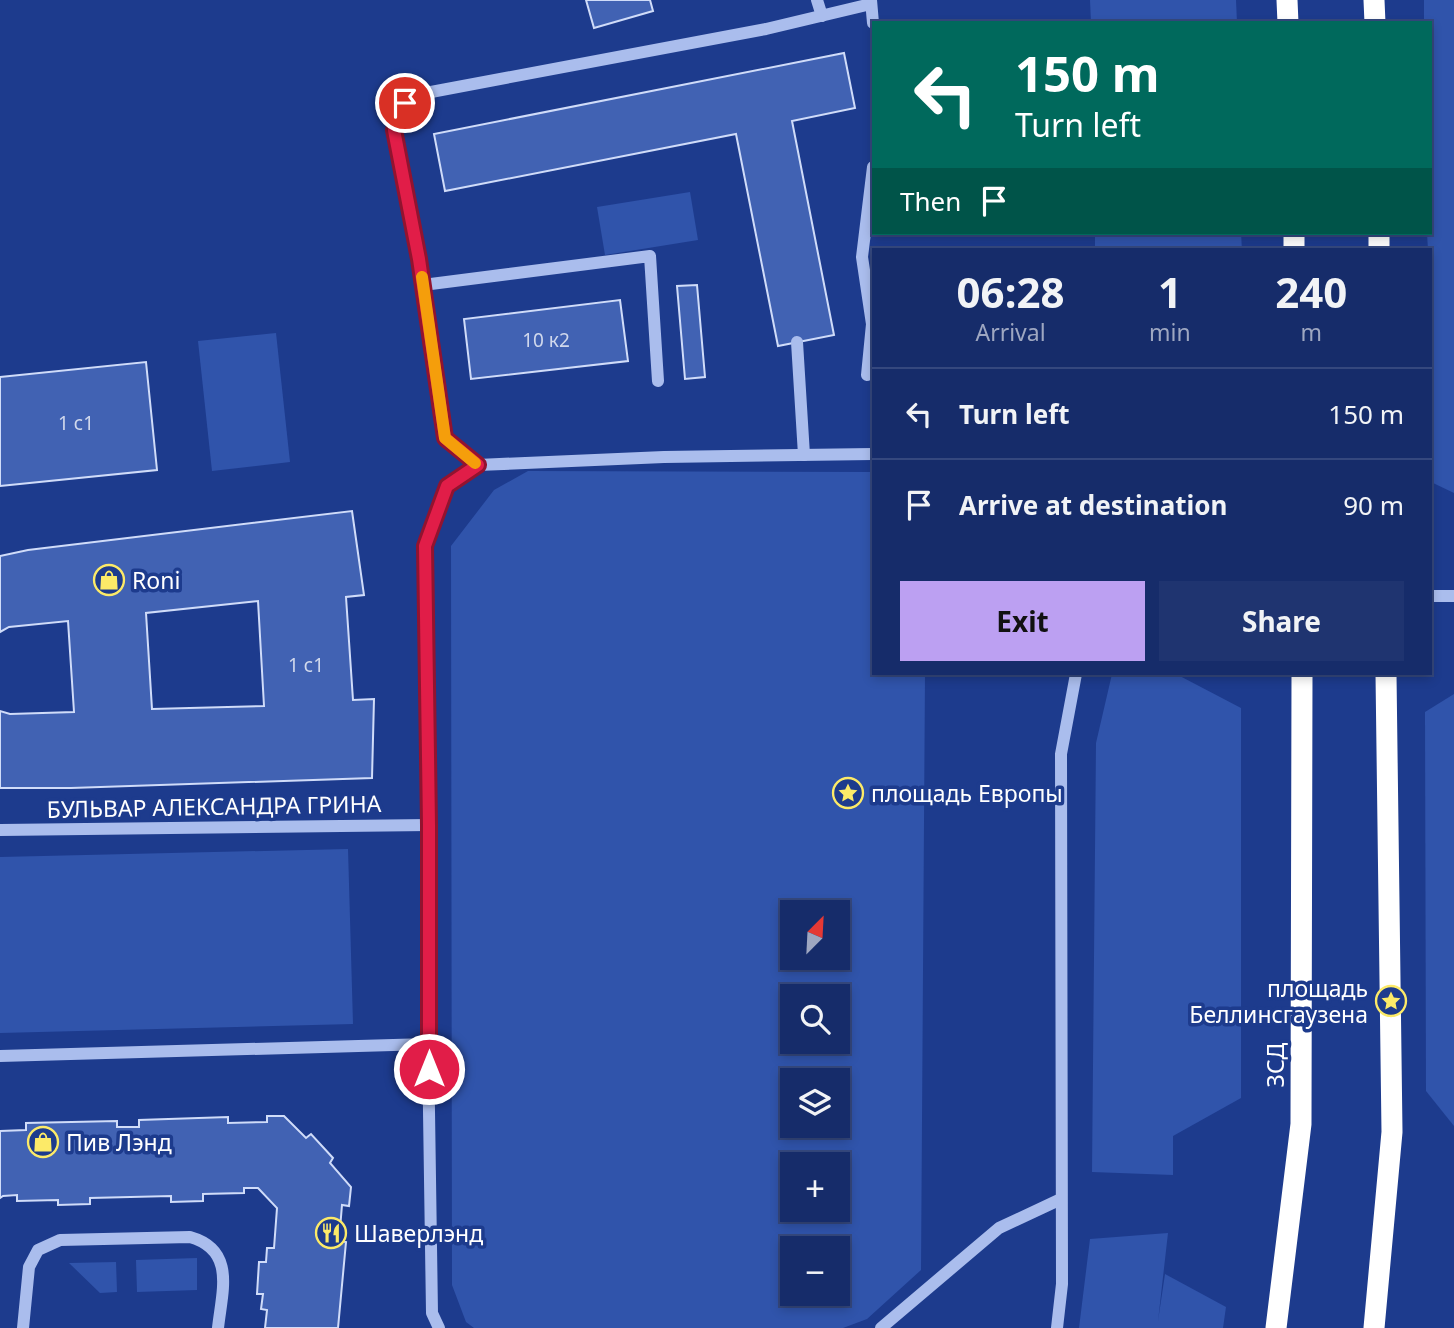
<!DOCTYPE html>
<meta charset="utf-8">
<style>
body{margin:0;font-family:"Noto Sans",sans-serif;background:#1f3470;color:#f1f3f6;height:100vh;display:flex;flex-direction:column;font-size:26px;white-space:nowrap}
*{box-sizing:border-box;margin:0}
p{font-size:23px;color:#9ea7c1}
.icon{flex:none;width:38px;height:38px;fill:none;stroke:currentColor;stroke-width:2;stroke-linecap:round;stroke-linejoin:round}
.map{position:relative;flex:1;overflow:hidden}
.drawer{position:absolute;left:872px;top:248px;width:560px;height:427px;display:flex;flex-direction:column;background:#162c6a;border-radius:0px;box-shadow:0 4px 10px #0003,0 0 0 2px #35487e}
.drawer>*{flex:none}
.guide{position:absolute;left:872px;top:21px;width:560px;height:214px;border-radius:0px;box-shadow:0 4px 10px #0003,0 0 0 2px #35487e;background:#00695c;color:#fff;overflow:hidden}
.needle{width:46px;rotate:24deg}
.tools{position:absolute;left:780px;top:900px;display:grid;gap:14px}
.tools a{display:grid;place-items:center;width:70px;height:70px;border-radius:0px;background:#162c6a;box-shadow:0 4px 10px #0003,0 0 0 2px #35487e;font-size:35px}
.pin{position:absolute;display:grid;place-items:center;width:60px;height:60px;color:#fff;margin:-30px;border:4px solid #fff;border-radius:50%;box-shadow:0 2px 7px #0007}
.me{position:absolute;width:77px;margin:-38px;rotate:0deg;stroke-linejoin:round;filter:drop-shadow(0 0 5px #0008)}
.turn{display:flex;align-items:center;gap:24px;height:147px;padding:0 28px;font-size:32px}
.turn .icon{width:91px;height:91px;stroke-width:2.5}
.turn b{display:block;font-size:49px;line-height:60px}
.then{display:flex;align-items:center;height:66px;padding:0 28px;background:#0003;gap:14px;font-size:26px}
.eta{display:flex;justify-content:space-evenly;align-items:center;height:119px;text-align:center}
.eta b{font-size:42px;font-weight:700;line-height:49px}
.action{display:flex;gap:14px;margin-top:auto;padding:14px 28px}
.action a{flex:1;height:80px;border-radius:0px;background:#bca0f2;color:#111;font-size:28px;font-weight:700;line-height:80px;text-align:center}
.action a+a{background:#1f3470;color:#f1f3f6}
ul{padding:0;list-style:none}
li{display:flex;align-items:center;gap:21px;height:91px;padding:0 28px;border-top:2px solid #35487e}
li div{flex:1}
li b{display:block;font-size:26px}
li em{font-style:normal}
.map>svg:first-child{display:block}
.green{fill:#3054ab;fill-rule:evenodd}
.building{fill:#4162b3;stroke:#d0dcf9;stroke-width:2;fill-rule:evenodd}
.lines{fill:none;stroke-linecap:round;stroke-linejoin:round}
.minor{stroke:#aabded;stroke-width:12}
.highway{stroke:#fff;stroke-width:21}
.route-casing{stroke:#92132f;stroke-width:18}
.route{stroke:#e11d48;stroke-width:12}
.slow{stroke:#f59e0b;stroke-width:12}
.labels{text-anchor:middle;dominant-baseline:central;stroke-width:7;stroke-linejoin:round;paint-order:stroke}
.number-label{font-size:19px;fill:#d0d8ec}
.poi-label{font-size:23px;fill:#fff;stroke:#1d3b8d;text-anchor:start}
.street-label{font-size:23px;fill:#fff;stroke:#1d3b8d}
</style>
<div class="map">
<svg width="1454" height="1328" viewBox="0 0 1454 1328">
<rect width="100%" height="100%" fill="#1d3b8d"/>
<g class="green">
<polygon points="1090,0 1236,0 1237,23 1091,23"/>
<polygon points="1424,0 1454,0 1454,493 1431,482 1430,250 1428,250 1427,233 1430,233 1430,23 1424,23"/>
<polygon points="690,192 698,240 605,255 597,207"/>
<polygon points="1095,233 1241,233 1242,250 1095,250"/>
<polygon points="276,333 290,462 212,471 198,341"/>
<path d="M528 471 873 472V674H925L921 1270 867 1319 843 1328H474L466 1322 452 1285 451 546 494 490ZM793 912H838V957H793ZM793 996H838V1041H793ZM793 1080H838V1125H793ZM793 1164H838V1209H793ZM793 1248H838V1293H793Z"/>
<polygon points="1112,674 1176,674 1241,708 1241,1098 1173,1136 1173,1175 1092,1172 1096,743"/>
<polygon points="1454,694 1454,1126 1426,1091 1425,712"/>
<polygon points="348,849 353,1024 0,1033 0,857"/>
<polygon points="1168,1233 1158,1321 1165,1274 1226,1307 1223,1328 1079,1328 1090,1239"/>
<polygon points="197,1258 197,1290 137,1292 136,1260"/>
<polygon points="116,1262 117,1292 100,1293 69,1263"/>
</g>
<g class="building">
<polygon points="586,0 650,0 653,11 594,28"/>
<polygon points="844,53 855,108 792,121 834,335 778,346 736,134 445,191 434,134"/>
<polygon points="697,285 705,377 685,379 677,286"/>
<polygon points="620,300 628,361 471,379 464,319"/>
<polygon points="146,362 157,470 0,486 0,377"/>
<path d="M352 511 364 595 346 597 353 700 374 699 372 778 71 788H0V711L10 714 74 712 68 621 9 627 0 632V556L28 550ZM258 601 264 706 152 709 146 613Z"/>
<polygon points="267,1116 284,1116 306,1138 311,1134 333,1158 330,1163 351,1187 349,1206 342,1205 339,1241 346,1242 338,1328 265,1328 267,1310 261,1309 263,1294 257,1294 259,1262 266,1262 267,1248 274,1248 277,1208 258,1188 244,1188 244,1193 203,1194 203,1201 171,1202 171,1196 90,1198 90,1204 58,1205 58,1200 17,1201 17,1195 3,1196 0,1198 0,1131 26,1130 26,1123 117,1121 117,1127 139,1127 139,1120 228,1117 228,1123 267,1122"/>
</g>
<g class="lines">
<g class="minor">
<polyline points="817,0 822,16"/>
<polyline points="871,0 873,23"/>
<polyline points="423,285 650,256 658,381"/>
<polyline points="797,342 804,455"/>
<polyline points="867,375 872,324 862,257 873,167"/>
<polyline points="478,465 445,438 419,259 394,130 405,103 431,92 766,29 871,4"/>
<polyline points="1430,596 1454,596"/>
<polyline points="0,830 429,825"/>
<polyline points="0,1056 428,1044"/>
<path d="M23 1328 29 1267 38 1250 60 1240 190 1237C236 1250 222 1291 218 1328"/>
<polyline points="439,1328 432,1313 428,1044 429,825 425,546 447,486 478,465 664,457 873,454"/>
<polyline points="881,1328 999,1228 1061,1199"/>
<polyline points="1057,1328 1062,1284 1061,754 1076,674"/>
</g>
<g class="highway">
<polyline points="1287,0 1288,23"/>
<polyline points="1374,0 1375,23"/>
<polyline points="1294,233 1294,250"/>
<polyline points="1379,233 1379,250"/>
<polyline points="1276,1328 1301,1124 1302,674"/>
<polyline points="1374,1328 1392,1132 1386,674"/>
</g>
</g>
<g class="lines">
<g class="route-casing">
<polyline id="route" points="405,103 394,130 419,259 445,438 478,465 447,486 425,546 429,825 429,1069"/>
</g>
<use href="#route" class="route"/>
<polyline class="slow" points="422,277 445,438 475,463"/>
</g>
<defs>
<g id="shop-ring" transform="scale(1.575)"><circle r="9.5" fill="#1d3b8d" stroke="#fcea68" stroke-width="1.5"/><path d="M-5-2.5h2.3a2.7 3.5 0 0 1 5.4 0H5L5.5 6h-11ZM-1.5-2.5h3a1.5 2.3 0 0 0-3 0Z" fill="#fcea68"/></g>
<g id="sight-ring" transform="scale(1.575)"><circle r="9.5" fill="#1d3b8d" stroke="#fcea68" stroke-width="1.5"/><path d="M0-6L1.8-2.2L6-1.7L2.9 1.2L3.7 5.4L0 3.3L-3.7 5.4L-2.9 1.2L-6-1.7L-1.8-2.2Z" fill="#fcea68"/></g>
<g id="restaurant-ring" transform="scale(1.575)"><circle r="9.5" fill="#1d3b8d" stroke="#fcea68" stroke-width="1.5"/><path d="M-5-6h1v4h1v-4h1v4h1v-4h1v5L-1.5 .5V6h-2V.5L-5-1ZM5-6V6H3V1.5H1.5Q1.5-4 5-6Z" fill="#fcea68"/></g>
</defs>
<g fill-rule="evenodd">
<use href="#shop-ring" x="109" y="580"/>
<use href="#sight-ring" x="848" y="793"/>
<use href="#sight-ring" x="1391" y="1001"/>
<use href="#shop-ring" x="43" y="1142"/>
<use href="#restaurant-ring" x="331" y="1233"/>
</g>
<g class="labels">
<g class="number-label">
<text x="546" y="340">10 к2</text>
<text x="76" y="423">1 с1</text>
<text x="306" y="665">1 с1</text>
</g>
<g class="poi-label">
<text x="132" y="580">Roni</text>
<text x="871" y="793">площадь Европы</text>
<text x="1368" y="988" text-anchor="end">площадь<tspan x="1368" dy="26">Беллинсгаузена</tspan></text>
<text x="66" y="1142">Пив Лэнд</text>
<text x="354" y="1233">Шаверлэнд</text>
</g>
<g class="street-label">
<text transform="translate(214 806) rotate(-1)">БУЛЬВАР АЛЕКСАНДРА ГРИНА</text>
<text transform="translate(1275 1065) rotate(-90)">ЗСД</text>
</g>
</g>
</svg>
<div class="tools">
<a><svg class="needle" viewBox="-14 -14 28 28"><path d="M0-13l5 13h-10z" fill="#e53935"/><path d="M0 13l5-13h-10z" fill="#9ea7c1"/></svg></a>
<a><svg class="icon" aria-label="search" viewBox="0 0 24 24"><circle cx="10" cy="10" r="6"/><path d="M15 15l6 6"/></svg></a>
<a><svg class="icon" aria-label="layers" viewBox="0 0 24 24"><path d="M12 4l9 5-9 5-9-5zM3 14l9 5 9-5"/></svg></a>
<a>+</a>
<a>−</a>
</div>
<div class="pin" style="left:405px;top:103px;background:#d93025"><svg class="icon" aria-label="arrive" viewBox="0 0 24 24"><path d="M6 21V4h12l-3 4 3 4H6"/></svg></div>
<svg class="me" style="left:429px;top:1069px" viewBox="-20 -20 40 40"><circle r="17" fill="#e11d48" stroke="#fff" stroke-width="3"/><path d="M0-11L8 9 0 5-8 9z" fill="#fff"/></svg>
<div class="guide">
<div class="turn"><svg class="icon" aria-label="left" viewBox="0 0 24 24"><path d="M17 20v-9H6M10 6l-5 5 5 5"/></svg><div><b>150 m</b>Turn left</div></div>
<div class="then">Then<svg class="icon" aria-label="arrive" viewBox="0 0 24 24"><path d="M6 21V4h12l-3 4 3 4H6"/></svg></div>
</div>
<section class="drawer">
<div class="eta">
<div><b>06:28</b><p>Arrival</p></div>
<div><b>1</b><p>min</p></div>
<div><b>240</b><p>m</p></div>
</div>
<ul>
<li><svg class="icon" aria-label="left" viewBox="0 0 24 24"><path d="M17 20v-9H6M10 6l-5 5 5 5"/></svg><div><b>Turn left</b></div><em>150 m</em></li>
<li><svg class="icon" aria-label="arrive" viewBox="0 0 24 24"><path d="M6 21V4h12l-3 4 3 4H6"/></svg><div><b>Arrive at destination</b></div><em>90 m</em></li>
</ul>
<div class="action"><a>Exit</a><a>Share</a></div>
</section>
</div>
